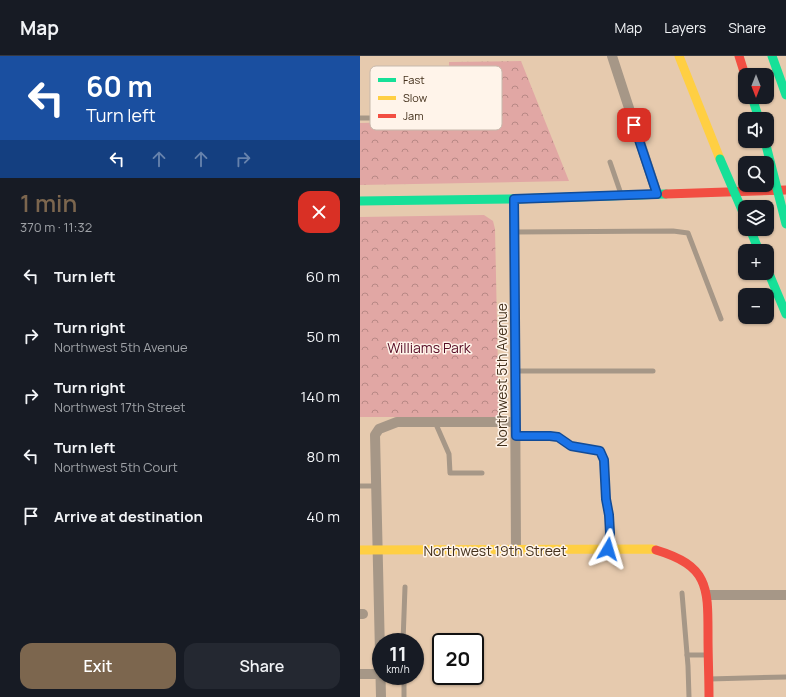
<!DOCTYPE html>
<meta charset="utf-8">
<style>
body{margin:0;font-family:Manrope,sans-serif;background:#242831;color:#f1f3f6;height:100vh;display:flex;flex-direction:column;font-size:15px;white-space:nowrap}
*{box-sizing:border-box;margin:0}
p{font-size:13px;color:#9ea1a6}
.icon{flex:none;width:22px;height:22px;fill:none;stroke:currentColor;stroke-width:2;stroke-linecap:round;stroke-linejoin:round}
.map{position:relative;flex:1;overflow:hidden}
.drawer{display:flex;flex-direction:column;background:#171b24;width:360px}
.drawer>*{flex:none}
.banner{background:#1a4fa0;color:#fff;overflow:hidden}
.needle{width:26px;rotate:180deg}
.fabs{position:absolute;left:378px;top:12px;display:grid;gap:8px}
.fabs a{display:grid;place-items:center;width:36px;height:36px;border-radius:8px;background:#171b24;box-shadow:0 1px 3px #0004;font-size:20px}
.speed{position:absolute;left:12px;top:577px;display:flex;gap:8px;font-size:20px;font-weight:700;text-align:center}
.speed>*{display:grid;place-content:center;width:52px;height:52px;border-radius:50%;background:#171b24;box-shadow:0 1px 3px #0004;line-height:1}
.speed small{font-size:10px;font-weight:400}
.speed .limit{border:2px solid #111;border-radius:6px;background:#fff;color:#111}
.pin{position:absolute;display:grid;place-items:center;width:34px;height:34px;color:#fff;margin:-17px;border-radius:8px;box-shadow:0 2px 6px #0006}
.me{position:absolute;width:44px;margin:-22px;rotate:7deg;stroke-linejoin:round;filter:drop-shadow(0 0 3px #0008)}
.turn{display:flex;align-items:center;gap:14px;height:84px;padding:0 20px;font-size:18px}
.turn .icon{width:52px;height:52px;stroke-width:2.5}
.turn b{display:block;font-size:28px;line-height:34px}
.lanes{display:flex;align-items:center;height:38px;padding:0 20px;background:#0003;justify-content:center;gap:20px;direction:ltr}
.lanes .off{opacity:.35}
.round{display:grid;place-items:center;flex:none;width:42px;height:42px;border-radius:12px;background:#242831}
.head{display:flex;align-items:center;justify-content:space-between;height:68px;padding:0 20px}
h1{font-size:24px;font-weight:600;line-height:30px;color:#7c664e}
.cta{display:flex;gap:8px;margin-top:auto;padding:8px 20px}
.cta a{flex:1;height:46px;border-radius:12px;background:#7c664e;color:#fff;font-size:16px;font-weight:600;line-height:46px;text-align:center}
.cta a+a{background:#242831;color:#f1f3f6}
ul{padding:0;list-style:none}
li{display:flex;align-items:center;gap:12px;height:60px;padding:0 20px}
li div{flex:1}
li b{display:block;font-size:15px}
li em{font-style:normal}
header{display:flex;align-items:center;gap:24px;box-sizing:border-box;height:56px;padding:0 20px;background:#171b24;border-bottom:1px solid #363941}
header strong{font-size:19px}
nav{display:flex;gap:22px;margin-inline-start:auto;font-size:14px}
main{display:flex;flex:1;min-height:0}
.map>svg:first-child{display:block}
.park{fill:url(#park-crowns)}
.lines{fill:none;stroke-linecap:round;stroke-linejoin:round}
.lane{stroke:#a69787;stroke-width:5}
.street{stroke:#a69787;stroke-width:10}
.fast{stroke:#16e098;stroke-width:9}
.slow{stroke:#ffcf43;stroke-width:9}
.jam{stroke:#f24e42;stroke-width:9}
.fast-bridge{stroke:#16e098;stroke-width:9}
.route-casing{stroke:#114b97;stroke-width:10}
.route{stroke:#1a73e8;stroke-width:7}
.labels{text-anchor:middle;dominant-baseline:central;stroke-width:3;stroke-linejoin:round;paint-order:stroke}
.park-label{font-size:14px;fill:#570d26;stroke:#fff4ea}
.street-label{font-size:14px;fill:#43301b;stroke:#fff4ea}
.key{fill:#fff4ea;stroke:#c7b9ac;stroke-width:1}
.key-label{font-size:11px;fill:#43301b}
</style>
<header>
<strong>Map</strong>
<nav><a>Map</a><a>Layers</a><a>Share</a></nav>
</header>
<main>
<section class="drawer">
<div class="banner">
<div class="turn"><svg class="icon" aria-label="left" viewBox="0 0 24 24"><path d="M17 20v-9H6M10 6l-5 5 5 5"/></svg><div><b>60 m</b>Turn left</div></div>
<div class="lanes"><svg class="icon" aria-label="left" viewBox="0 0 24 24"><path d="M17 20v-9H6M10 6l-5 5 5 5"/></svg><svg class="icon off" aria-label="ahead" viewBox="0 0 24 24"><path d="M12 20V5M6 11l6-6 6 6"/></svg><svg class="icon off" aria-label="ahead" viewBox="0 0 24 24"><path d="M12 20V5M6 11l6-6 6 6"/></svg><svg class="icon off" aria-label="right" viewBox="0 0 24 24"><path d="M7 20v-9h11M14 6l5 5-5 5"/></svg></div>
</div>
<div class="head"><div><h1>1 min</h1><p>370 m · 11:32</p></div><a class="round" style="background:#d93025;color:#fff"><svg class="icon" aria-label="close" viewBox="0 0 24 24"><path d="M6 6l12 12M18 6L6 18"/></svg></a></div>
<ul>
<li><svg class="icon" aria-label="left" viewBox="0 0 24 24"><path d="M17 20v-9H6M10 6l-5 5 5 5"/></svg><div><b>Turn left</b></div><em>60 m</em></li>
<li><svg class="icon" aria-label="right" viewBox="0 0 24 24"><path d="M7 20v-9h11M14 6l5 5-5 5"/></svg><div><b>Turn right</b><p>Northwest 5th Avenue</p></div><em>50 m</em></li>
<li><svg class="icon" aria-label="right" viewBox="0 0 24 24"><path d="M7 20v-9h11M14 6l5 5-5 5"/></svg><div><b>Turn right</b><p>Northwest 17th Street</p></div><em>140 m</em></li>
<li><svg class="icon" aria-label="left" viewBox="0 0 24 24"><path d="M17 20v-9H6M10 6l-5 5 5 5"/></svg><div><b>Turn left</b><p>Northwest 5th Court</p></div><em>80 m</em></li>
<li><svg class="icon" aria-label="arrive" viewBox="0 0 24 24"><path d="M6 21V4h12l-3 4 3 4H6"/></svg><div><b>Arrive at destination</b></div><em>40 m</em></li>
</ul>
<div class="cta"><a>Exit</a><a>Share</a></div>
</section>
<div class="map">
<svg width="426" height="641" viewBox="0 0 426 641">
<defs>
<pattern id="park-crowns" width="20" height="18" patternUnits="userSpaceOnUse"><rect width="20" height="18" fill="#e1a7a4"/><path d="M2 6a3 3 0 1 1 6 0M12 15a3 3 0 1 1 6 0" fill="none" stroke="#b88885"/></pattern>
</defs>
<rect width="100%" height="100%" fill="#e6caae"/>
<g class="park">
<polygon points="161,5 209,125 0,129 0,67 90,65 89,6"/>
<polygon points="124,159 133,165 135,173 139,361 0,361 0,161"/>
</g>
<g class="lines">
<g class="lane">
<polyline points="0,62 25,62"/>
<polyline points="250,106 261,138"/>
<polyline points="154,176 313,175 328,177 361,263"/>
<polyline points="155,315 293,315"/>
<polyline points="75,366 89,398 90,417 122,417"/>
<path d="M156 381 190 380 198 381 211 390 240 395C246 410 245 426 246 442 248 461 251 472 248 492"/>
<polyline points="0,430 16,430"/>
<polyline points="322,537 328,610 329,641"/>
<polyline points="43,586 45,531"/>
<polyline points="327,599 347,599"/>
<polyline points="44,620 44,641"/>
<polyline points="349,623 426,621"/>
</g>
<g class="street">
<polyline points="252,0 297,138"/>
<polyline points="154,143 156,494"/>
<polyline points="347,539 426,539"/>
<polyline points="0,558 3,558"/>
<polyline points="0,618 20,618"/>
<polyline points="21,641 15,379 19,373 37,366 155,366"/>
</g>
<g class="fast">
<polyline points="412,0 426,39"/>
<polyline points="392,41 399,63"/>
<polyline points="0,145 154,143 306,138"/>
<polyline points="390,173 399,195"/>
<polyline points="407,213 426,258"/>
</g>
<g class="slow">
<polyline points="319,0 360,103"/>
<polyline points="0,494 292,493 296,494"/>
</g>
<g class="jam">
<polyline points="379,0 385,19"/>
<polyline points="306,138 426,134"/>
<path d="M296 494C349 510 348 531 348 580 348 600 349 621 349 641"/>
</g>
<g class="fast-bridge">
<polyline points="405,85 426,168"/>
<polyline points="360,103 385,161"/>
</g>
</g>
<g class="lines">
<g class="route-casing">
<polyline id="route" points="248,493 250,477 249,459 246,443 244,404 240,395 211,390 198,381 190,380 156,380 154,143 297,138 274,69"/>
</g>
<use href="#route" class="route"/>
</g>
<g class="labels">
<g class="park-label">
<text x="69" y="291">Williams Park</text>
</g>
<g class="street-label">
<text transform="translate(141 319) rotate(-90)">Northwest 5th Avenue</text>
<text x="135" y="494">Northwest 19th Street</text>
</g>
</g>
<rect x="10" y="10" width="132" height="64" rx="6" class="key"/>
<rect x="18" y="22" width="18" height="4" fill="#16e098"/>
<rect x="18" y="40" width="18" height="4" fill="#ffcf43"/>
<rect x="18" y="58" width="18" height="4" fill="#f24e42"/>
<g class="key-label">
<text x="43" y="28">Fast</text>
<text x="43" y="46">Slow</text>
<text x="43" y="64">Jam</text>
</g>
</svg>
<div class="fabs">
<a><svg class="needle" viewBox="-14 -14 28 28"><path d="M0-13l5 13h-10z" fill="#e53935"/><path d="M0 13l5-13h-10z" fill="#9ea1a6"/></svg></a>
<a><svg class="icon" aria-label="sound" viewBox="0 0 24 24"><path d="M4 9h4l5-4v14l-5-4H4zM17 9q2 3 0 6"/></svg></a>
<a><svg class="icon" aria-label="search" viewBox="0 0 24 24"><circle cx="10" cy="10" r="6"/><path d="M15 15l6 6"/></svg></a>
<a><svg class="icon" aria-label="layers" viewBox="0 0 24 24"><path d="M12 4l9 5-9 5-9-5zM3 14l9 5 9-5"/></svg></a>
<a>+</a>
<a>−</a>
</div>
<div class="speed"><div>11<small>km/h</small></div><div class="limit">20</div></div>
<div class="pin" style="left:274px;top:69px;background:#d93025"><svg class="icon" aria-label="arrive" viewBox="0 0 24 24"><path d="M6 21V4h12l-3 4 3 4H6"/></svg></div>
<svg class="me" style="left:248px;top:493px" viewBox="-20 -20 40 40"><path d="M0-17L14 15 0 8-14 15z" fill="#1a73e8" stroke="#fff" stroke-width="4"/></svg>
</div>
</main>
